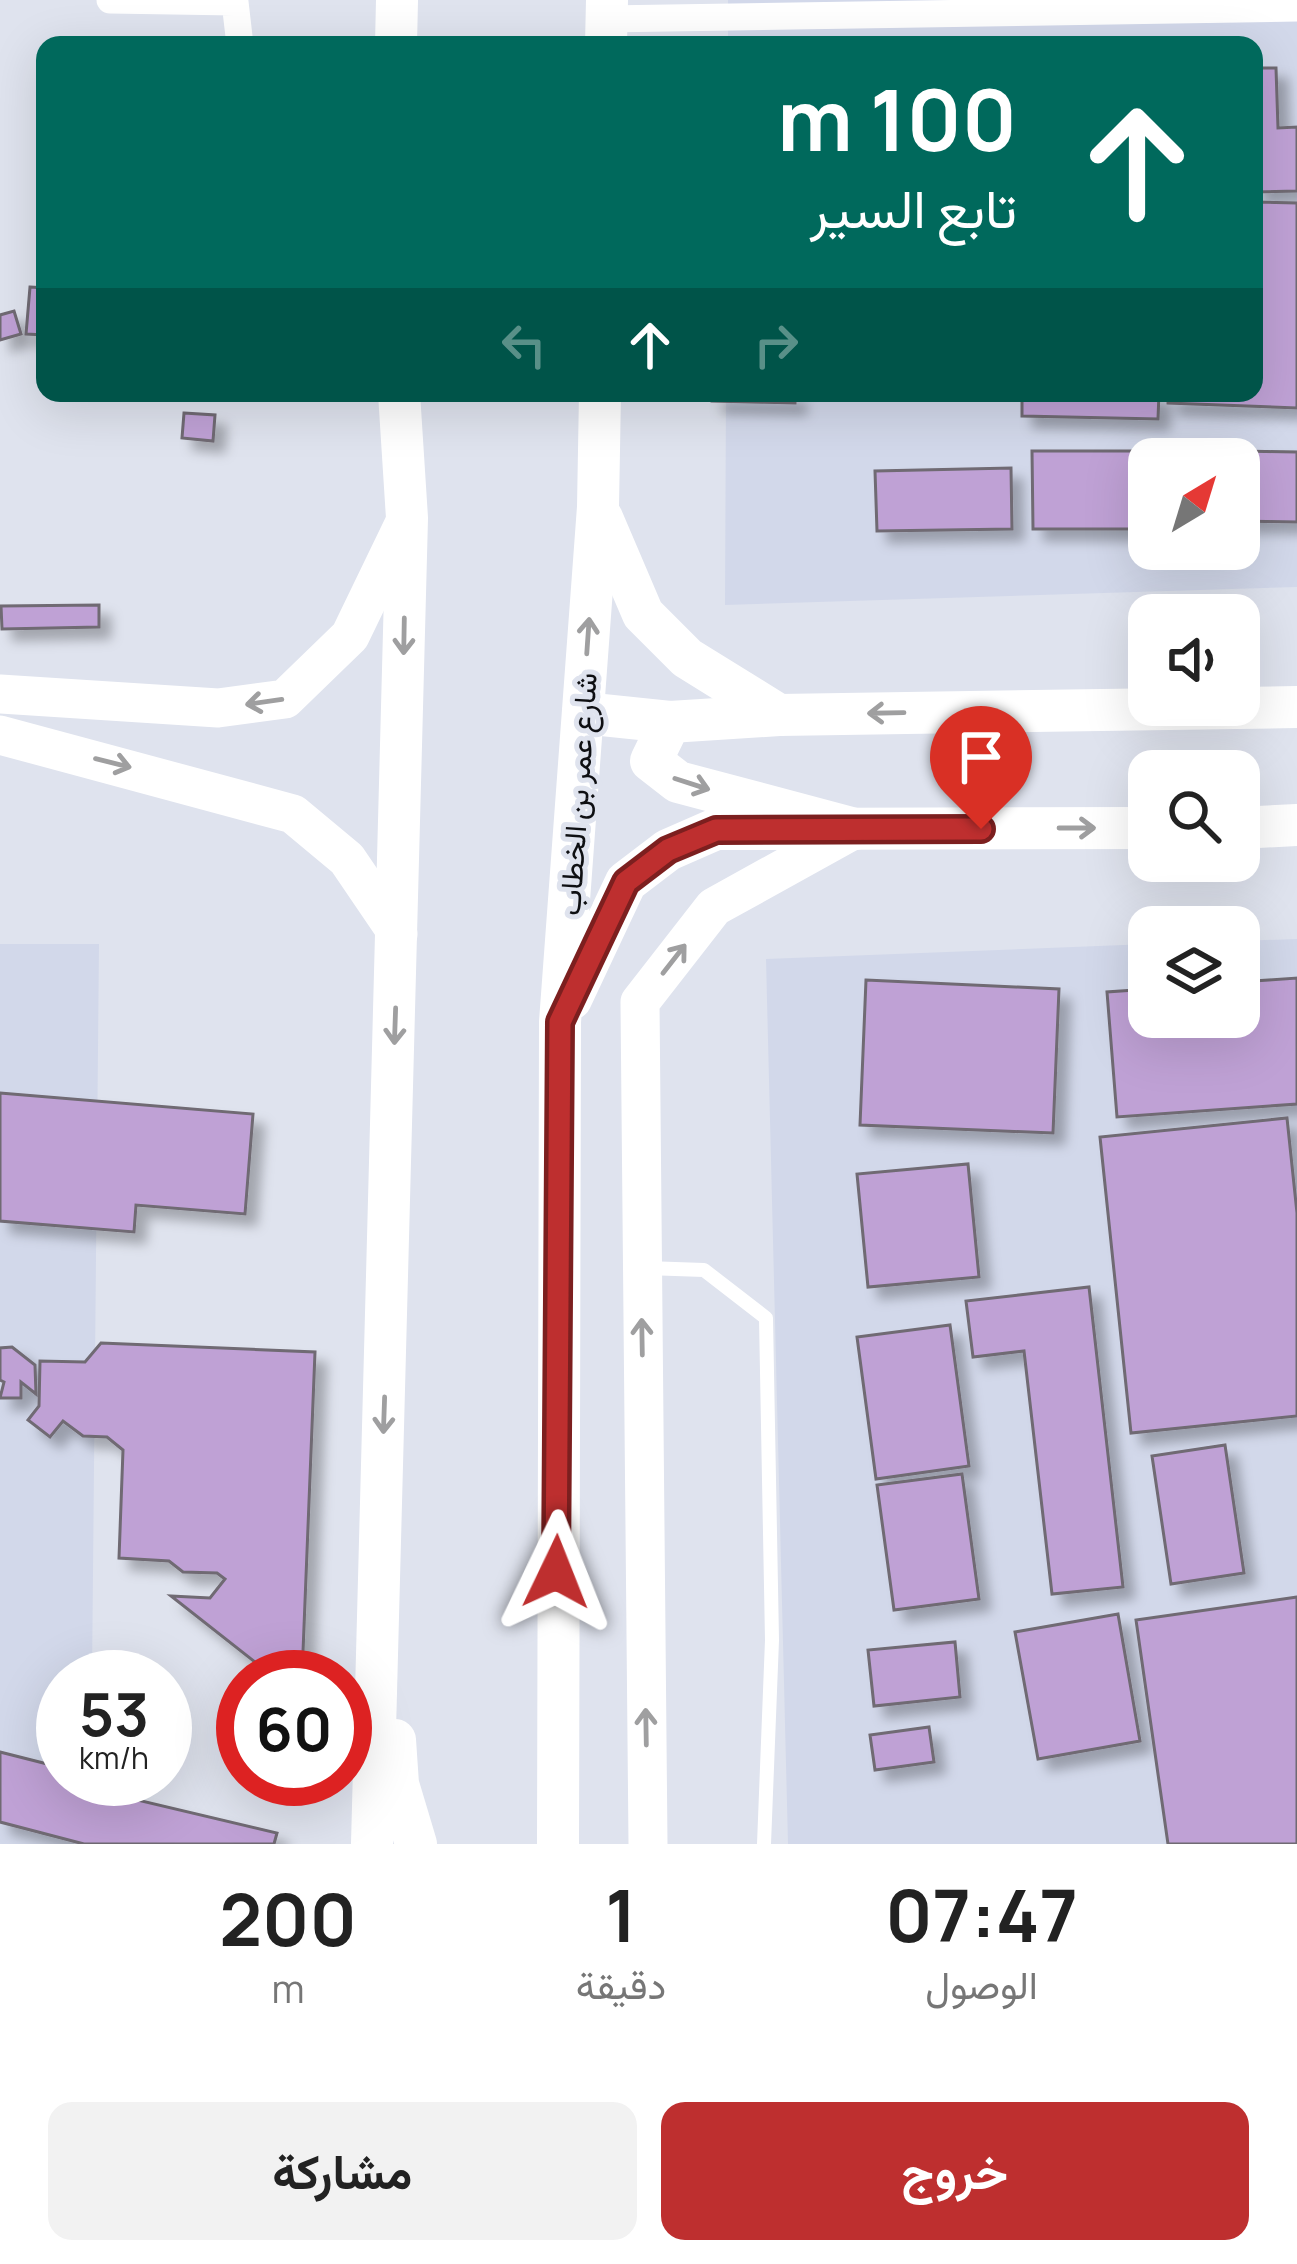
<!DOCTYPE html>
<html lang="ar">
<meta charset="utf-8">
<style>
body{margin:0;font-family:Manrope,Vazirmatn,sans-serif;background:#f2f2f2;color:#222;direction:rtl;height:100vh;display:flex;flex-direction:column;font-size:45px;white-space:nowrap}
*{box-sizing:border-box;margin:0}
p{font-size:39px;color:#767676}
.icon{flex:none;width:66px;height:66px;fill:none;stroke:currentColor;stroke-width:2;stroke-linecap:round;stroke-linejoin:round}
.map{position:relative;height:1844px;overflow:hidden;direction:ltr}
.panel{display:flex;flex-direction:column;background:#fff;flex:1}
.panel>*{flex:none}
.top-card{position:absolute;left:36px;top:36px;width:1227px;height:366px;border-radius:24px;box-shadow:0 12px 48px #0002;direction:rtl;background:#00695c;color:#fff;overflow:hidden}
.needle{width:78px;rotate:38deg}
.tools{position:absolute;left:1128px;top:438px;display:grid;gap:24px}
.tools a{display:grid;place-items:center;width:132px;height:132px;border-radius:24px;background:#fff;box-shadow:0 12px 48px #0002;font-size:60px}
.speed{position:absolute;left:36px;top:1650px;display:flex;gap:24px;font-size:60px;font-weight:700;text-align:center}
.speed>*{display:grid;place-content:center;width:156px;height:156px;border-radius:50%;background:#fff;box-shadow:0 12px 48px #0002;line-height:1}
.speed small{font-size:30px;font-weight:400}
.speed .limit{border:18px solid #d22;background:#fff;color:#111}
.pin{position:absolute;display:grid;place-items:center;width:102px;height:102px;color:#fff;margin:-123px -51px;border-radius:50% 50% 50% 0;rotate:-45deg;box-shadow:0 0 12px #0007}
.pin .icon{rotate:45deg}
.me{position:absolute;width:132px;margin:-66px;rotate:2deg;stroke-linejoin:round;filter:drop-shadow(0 0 9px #0008)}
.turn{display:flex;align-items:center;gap:42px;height:252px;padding:0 48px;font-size:54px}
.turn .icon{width:156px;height:156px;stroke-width:2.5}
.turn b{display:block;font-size:84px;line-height:102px}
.lanes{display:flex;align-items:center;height:114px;padding:0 48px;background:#0003;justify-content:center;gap:60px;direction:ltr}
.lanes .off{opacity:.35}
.eta{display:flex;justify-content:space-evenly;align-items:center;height:204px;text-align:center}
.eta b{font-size:72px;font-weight:700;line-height:84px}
.cta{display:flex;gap:24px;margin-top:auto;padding:24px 48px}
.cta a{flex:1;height:138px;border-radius:24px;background:#be2f2f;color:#fff;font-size:48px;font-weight:700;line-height:138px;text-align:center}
.cta a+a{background:#f2f2f2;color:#222}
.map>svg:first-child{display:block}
.built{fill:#d2d8ea;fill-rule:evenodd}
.building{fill:#bfa1d5;stroke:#6f6a73;stroke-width:3;filter:url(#shadow)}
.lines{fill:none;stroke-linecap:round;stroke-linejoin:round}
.lane{stroke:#fff;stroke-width:14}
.street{stroke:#fff;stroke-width:27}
.secondary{stroke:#fff;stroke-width:39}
.primary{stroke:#fff;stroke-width:42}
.oneway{stroke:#9f9fa0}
.route-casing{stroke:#7c1f1f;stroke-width:30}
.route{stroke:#be2f2f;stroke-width:21}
.labels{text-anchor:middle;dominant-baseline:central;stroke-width:10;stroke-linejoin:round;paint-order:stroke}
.street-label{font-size:30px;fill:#0e0f12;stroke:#dfe3ee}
</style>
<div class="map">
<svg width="1297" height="1844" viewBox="0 0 1297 1844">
<defs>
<filter id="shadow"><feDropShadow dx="11" dy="11" stdDeviation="6" flood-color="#0004"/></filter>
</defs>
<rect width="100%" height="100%" fill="#dfe3ee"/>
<g class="built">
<path d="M728 0H1297V587L725 605 726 393H1254V45H728ZM1149 459H1239V549H1149Z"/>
<polygon points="1297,939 1297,1844 788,1844 766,959 1149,944 1149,1017 1239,1017 1239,941"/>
<polygon points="0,944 99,944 92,1677 63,1677 63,1779 91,1779 90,1844 0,1844"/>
</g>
<g class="building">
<polygon points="1254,68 1276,68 1278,128 1297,127 1297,191 1254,192"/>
<polygon points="1254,202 1297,203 1297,408 1168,403 1168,393 1254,393"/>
<polygon points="30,287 45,288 45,335 26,334"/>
<polygon points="14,311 21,334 0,340 0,315"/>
<polygon points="712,393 795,393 795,403 712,401"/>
<polygon points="1022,393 1159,393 1158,419 1022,416"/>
<polygon points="184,413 215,415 213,441 182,438"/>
<polygon points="1204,443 1238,443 1238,451 1297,452 1297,522 1239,521 1239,459 1203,459"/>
<polygon points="1032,451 1177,451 1177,459 1149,459 1149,529 1033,529"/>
<polygon points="1011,468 1012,529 877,531 875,471"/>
<polygon points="99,605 99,627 2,629 1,606"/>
<polygon points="1297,978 1297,1104 1117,1117 1107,992 1149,989 1149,1017 1239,1017 1239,982"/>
<polygon points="866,980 1059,989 1053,1133 860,1125"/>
<polygon points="0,1093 253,1114 245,1214 136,1205 134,1232 0,1221"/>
<polygon points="1287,1118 1297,1213 1297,1416 1131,1433 1100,1137"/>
<polygon points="968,1164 979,1277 868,1287 857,1174"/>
<polygon points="1089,1287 1123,1587 1052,1594 1024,1351 973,1357 966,1301"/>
<polygon points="950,1325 969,1466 876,1479 857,1337"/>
<polygon points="101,1343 315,1352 302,1677 274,1677 171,1596 210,1598 225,1579 217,1573 183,1572 169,1561 119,1558 123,1450 107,1437 83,1436 63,1421 50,1437 28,1420 39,1406 40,1361 85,1362"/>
<polygon points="12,1347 35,1365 36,1394 21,1382 21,1398 0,1398 4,1382 0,1380 0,1348"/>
<polygon points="1225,1445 1244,1573 1171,1584 1152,1456"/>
<polygon points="962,1474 979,1599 894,1610 877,1485"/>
<polygon points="1297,1597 1297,1844 1168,1844 1136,1620"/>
<polygon points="1118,1614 1140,1741 1038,1759 1015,1632"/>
<polygon points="955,1642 960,1697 874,1706 868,1650"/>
<polygon points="929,1727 934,1762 875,1770 870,1735"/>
<polygon points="0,1752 63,1768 63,1779 76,1779 74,1785 277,1833 274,1844 84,1844 0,1822"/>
</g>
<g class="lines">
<polyline class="lane" points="646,1268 704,1270 766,1318 772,1640 764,1844"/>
<g class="street">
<polyline points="110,0 235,2 240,45"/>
<polyline points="606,19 1297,8"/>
</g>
<g class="secondary">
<polyline points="0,694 218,708 285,699 350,636 407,518"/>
<polyline points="0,735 293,814 347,859 398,934"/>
<polyline points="648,1844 640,1002 714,907 855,829"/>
</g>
<g class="primary">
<polyline points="396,45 397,0"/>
<polyline points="606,45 607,0"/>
<polyline points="602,518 643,614 687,658 779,715"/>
<polyline points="583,713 670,722"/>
<polyline points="1239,828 1297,825"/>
<polyline points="855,829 678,782 651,761 670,722 779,715 1297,707"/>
<polyline points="571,999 626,882 668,850 716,829 1149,828"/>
<polyline points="395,1740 398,1784 416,1844"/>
<polyline points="372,1844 407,518 399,393"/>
<polyline points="558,1844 560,1022 598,507 600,393"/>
</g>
</g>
<defs><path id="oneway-shaft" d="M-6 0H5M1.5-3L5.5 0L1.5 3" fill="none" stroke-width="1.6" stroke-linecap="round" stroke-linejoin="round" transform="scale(3)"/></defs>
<g class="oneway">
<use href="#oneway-shaft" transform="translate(404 636) rotate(91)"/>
<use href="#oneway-shaft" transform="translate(588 636) rotate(-86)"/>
<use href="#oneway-shaft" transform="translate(264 702) rotate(172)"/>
<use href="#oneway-shaft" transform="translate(886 713) rotate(179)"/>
<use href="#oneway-shaft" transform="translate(113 763) rotate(14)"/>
<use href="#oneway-shaft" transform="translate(692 784) rotate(18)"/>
<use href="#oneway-shaft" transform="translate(1077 828)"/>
<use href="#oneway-shaft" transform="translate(674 959) rotate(-52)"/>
<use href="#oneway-shaft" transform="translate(395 1026) rotate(92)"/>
<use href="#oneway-shaft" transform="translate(642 1337) rotate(-91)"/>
<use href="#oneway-shaft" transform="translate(384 1415) rotate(92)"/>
<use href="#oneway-shaft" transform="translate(646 1727) rotate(-91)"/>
</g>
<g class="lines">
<g class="route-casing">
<polyline id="route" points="556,1572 560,1022 626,882 668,850 716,830 981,829"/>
</g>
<use href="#route" class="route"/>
</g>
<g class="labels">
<g class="street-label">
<text transform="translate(577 794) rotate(-86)">شارع عمر بن الخطاب</text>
</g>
</g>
</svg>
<div class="tools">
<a><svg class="needle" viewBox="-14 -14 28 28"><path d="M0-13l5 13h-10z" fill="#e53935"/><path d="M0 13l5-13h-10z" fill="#767676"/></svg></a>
<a><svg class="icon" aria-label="sound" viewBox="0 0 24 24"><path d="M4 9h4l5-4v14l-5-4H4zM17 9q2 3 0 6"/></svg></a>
<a><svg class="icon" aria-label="search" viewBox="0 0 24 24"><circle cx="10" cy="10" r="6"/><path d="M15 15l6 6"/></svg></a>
<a><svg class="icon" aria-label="layers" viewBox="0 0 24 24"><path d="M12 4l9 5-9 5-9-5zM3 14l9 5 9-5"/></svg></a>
</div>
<div class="speed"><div>53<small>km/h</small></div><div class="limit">60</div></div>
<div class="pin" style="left:981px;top:829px;background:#d93025"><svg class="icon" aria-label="arrive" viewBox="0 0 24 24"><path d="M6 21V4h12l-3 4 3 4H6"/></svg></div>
<svg class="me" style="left:556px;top:1572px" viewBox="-20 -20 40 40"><path d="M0-17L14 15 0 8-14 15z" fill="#be2f2f" stroke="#fff" stroke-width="4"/></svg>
<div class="top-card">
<div class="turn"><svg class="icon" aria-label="ahead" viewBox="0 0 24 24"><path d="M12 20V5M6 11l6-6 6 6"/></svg><div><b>100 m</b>تابع السير</div></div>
<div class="lanes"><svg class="icon off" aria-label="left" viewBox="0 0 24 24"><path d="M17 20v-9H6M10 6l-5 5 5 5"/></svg><svg class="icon" aria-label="ahead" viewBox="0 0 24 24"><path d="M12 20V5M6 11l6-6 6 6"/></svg><svg class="icon off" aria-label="right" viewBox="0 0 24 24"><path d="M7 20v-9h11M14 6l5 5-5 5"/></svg></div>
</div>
</div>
<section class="panel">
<div class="eta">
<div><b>07:47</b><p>الوصول</p></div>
<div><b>1</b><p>دقيقة</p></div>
<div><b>200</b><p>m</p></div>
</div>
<div class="cta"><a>خروج</a><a>مشاركة</a></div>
</section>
